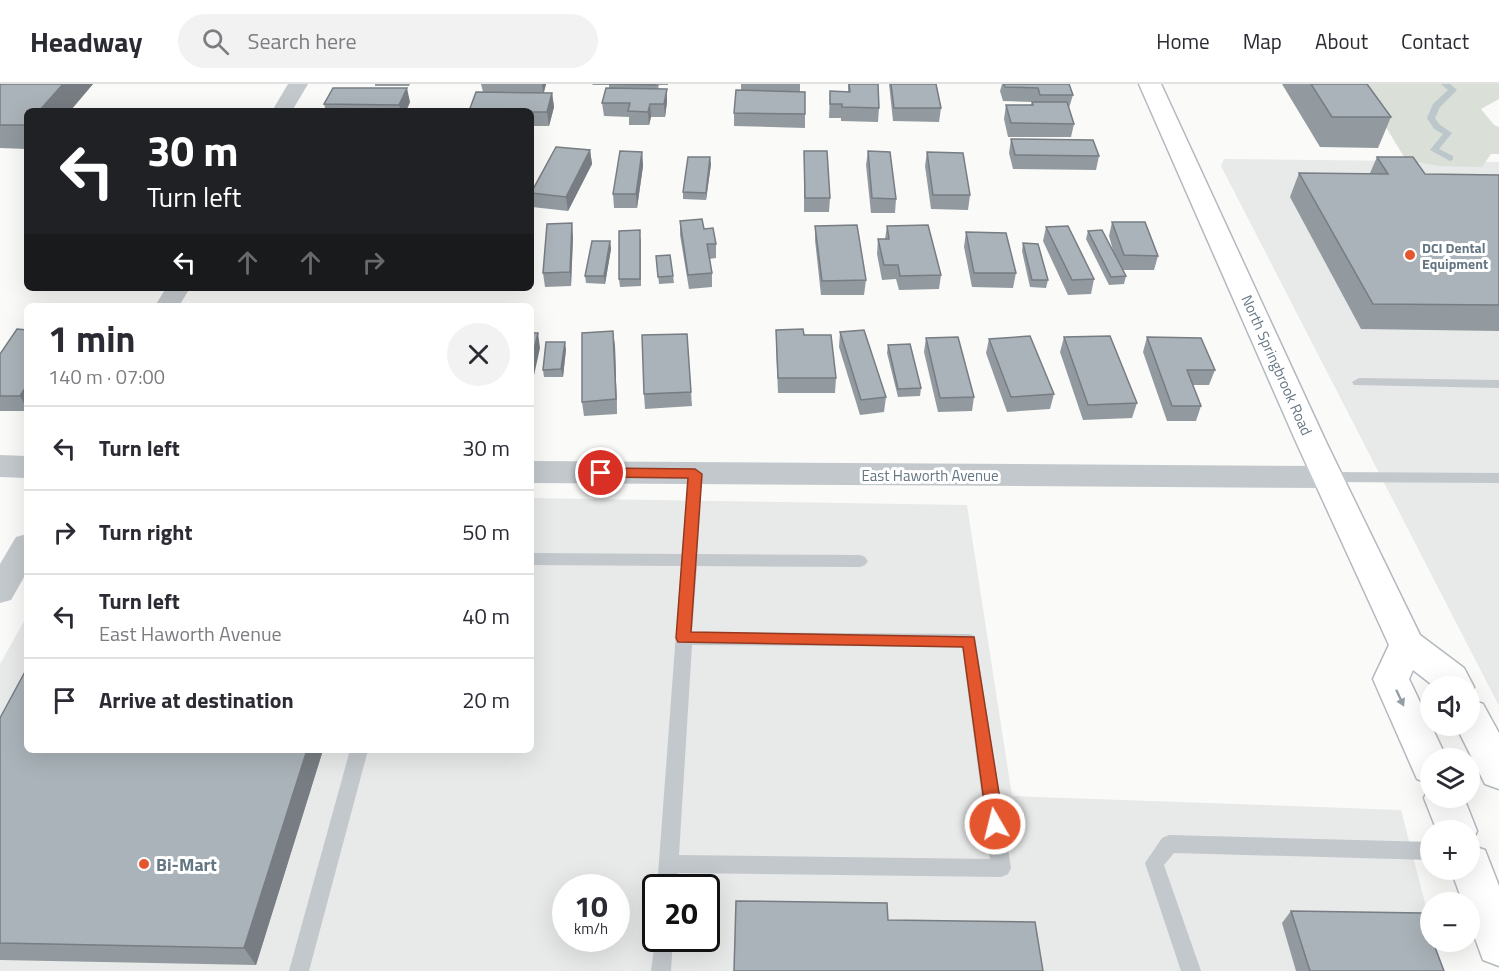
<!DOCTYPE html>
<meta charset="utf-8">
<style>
body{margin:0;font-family:"Titillium Web",sans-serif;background:#f2f2f3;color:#2b2b33;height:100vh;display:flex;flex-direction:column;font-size:22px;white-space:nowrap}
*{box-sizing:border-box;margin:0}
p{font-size:20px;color:#7c7c81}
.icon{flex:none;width:33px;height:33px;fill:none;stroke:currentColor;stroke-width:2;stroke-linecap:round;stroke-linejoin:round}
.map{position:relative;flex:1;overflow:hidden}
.panel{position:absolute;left:24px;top:219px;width:510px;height:450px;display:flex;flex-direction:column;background:#fff;border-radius:9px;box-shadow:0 6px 24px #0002}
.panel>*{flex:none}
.hud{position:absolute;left:24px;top:24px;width:510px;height:183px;border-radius:9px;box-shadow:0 6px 24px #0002;background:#202124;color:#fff;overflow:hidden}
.controls{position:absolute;left:1420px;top:592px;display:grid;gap:12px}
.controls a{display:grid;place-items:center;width:60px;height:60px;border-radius:50%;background:#fff;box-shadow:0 6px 24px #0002;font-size:30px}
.speed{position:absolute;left:552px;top:790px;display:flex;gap:12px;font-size:30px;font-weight:700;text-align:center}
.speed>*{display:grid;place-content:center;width:78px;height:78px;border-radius:50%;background:#fff;box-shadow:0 6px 24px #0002;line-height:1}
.speed small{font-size:15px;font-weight:400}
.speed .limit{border:3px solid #111;border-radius:9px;background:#fff;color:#111}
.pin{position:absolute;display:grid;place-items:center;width:51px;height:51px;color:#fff;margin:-26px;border:3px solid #fff;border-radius:50%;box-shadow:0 2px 6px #0007}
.me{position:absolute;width:66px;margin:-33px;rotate:352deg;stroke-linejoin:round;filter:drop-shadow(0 0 4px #0008)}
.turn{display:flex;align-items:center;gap:21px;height:126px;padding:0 24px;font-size:27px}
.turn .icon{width:78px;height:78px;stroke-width:2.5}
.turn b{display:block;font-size:42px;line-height:51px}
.lanes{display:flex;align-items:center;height:57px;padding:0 24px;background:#0003;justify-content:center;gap:30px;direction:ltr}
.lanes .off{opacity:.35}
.round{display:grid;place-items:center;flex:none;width:63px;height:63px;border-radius:32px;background:#f2f2f3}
.summary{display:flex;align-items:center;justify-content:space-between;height:102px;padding:0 24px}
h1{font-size:36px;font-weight:700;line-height:45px}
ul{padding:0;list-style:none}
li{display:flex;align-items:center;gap:18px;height:84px;padding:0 24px;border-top:2px solid #e1e1e2}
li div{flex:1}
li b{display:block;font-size:22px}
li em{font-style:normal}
header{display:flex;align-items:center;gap:36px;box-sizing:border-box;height:84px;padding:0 30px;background:#fff;border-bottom:2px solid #e1e1e2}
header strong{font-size:28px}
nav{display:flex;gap:33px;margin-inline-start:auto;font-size:21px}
.search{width:420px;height:54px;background:#f2f2f3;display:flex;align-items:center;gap:15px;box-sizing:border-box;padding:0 21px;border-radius:33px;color:#7c7c81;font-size:22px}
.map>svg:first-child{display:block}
.built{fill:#e8e9e9;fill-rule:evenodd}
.green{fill:#dadfd7}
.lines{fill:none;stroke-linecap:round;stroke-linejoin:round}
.stream{fill:#bbc7cb;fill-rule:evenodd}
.secondary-casing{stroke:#b3babf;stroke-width:3}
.service{fill:#c3c8cc;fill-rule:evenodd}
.minor{fill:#c3c8cc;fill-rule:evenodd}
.tertiary{fill:#c3c8cc;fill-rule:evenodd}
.secondary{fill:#fff;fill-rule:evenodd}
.wall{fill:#929a9f}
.shaded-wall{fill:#777d82}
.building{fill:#aab3b9;stroke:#777d82;stroke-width:1.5}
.oneway{fill:#939fa8}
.route{fill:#e4572e;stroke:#94391e;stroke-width:1.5}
.poi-dot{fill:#e4572e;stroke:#fff;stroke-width:2}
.labels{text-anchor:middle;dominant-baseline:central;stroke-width:6;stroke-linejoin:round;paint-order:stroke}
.far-poi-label{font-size:14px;font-weight:bold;fill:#657683;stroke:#fff;text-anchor:start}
.street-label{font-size:15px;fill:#657683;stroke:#fff}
.near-poi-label{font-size:18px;font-weight:bold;fill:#657683;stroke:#fff;text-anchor:start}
</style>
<header>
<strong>Headway</strong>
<div class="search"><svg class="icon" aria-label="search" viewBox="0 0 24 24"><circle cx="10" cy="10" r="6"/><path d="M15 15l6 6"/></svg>Search here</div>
<nav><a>Home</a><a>Map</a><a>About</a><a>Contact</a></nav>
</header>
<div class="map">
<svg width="1499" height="887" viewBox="0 0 1499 887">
<rect width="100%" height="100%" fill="#fafaf8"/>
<g class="built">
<polygon points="1224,75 1499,78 1499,622 1221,82"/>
<path d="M531 414 967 421 1012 712 1401 726 1431 842V858H1435L1442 887H0V580L27 532V666H531ZM566 804H616V855H566ZM656 804H706V855H656Z"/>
</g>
<polygon class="green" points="1362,0 1499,0 1499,15 1481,25 1494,41 1499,43 1499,70 1491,70 1482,83 1439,82 1406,76 1362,4"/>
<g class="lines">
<polygon class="stream" points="1441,0 1450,0 1457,6 1440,23 1435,34 1440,41 1452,49 1439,65 1453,72 1453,76 1450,77 1430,66 1443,50 1434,45 1427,34 1433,20 1448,6"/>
<g class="secondary-casing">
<g id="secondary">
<polygon points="1139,0 1161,0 1327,360 1420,551 1464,584 1474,603 1470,610 1470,603 1435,603 1413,586 1409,595 1447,675 1431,675 1431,700 1417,695 1373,595 1389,561 1297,360"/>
<polygon points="1470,615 1483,620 1499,649 1499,705 1485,700 1456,642 1470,642"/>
<polygon points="1430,701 1431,714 1464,714 1477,747 1471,760 1470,747 1437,747 1424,714"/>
<polygon points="1470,761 1485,766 1499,802 1499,882 1483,876 1470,841 1470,819 1463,819 1451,786 1470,786"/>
</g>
</g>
<g class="service">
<polygon points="1359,294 1499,296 1499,304 1354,301 1352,298"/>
<path d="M695 385 702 390 697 470 860 471 865 473 868 477 865 481 860 483 697 482 692 548 969 550 975 552 1011 784 1008 790 1001 793 678 789 677 804H657L681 482 531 481V469L682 470 688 390ZM692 561 962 563 990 775 679 771Z"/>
<polygon points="1328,388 1499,389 1499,399 1328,398 1321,393"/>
<polygon points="350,666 368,666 309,887 289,887"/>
<polygon points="1169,751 1431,758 1431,776 1174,769 1164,781 1201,887 1181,887 1145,779 1162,754"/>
<polygon points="656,849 656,855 673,855 671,887 651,887"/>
</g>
<g class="minor">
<polygon points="288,0 308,0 292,27 272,27"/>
<polygon points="166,204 190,204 179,222 155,222"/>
<polygon points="27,450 27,488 11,516 0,519 0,480 16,453"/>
</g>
<g class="tertiary">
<polygon points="0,371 27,372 27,394 0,393"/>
<polygon points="531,377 1328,382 1339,385 1344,393 1339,401 1328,404 531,399"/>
</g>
<use href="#secondary" class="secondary"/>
</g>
<g class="wall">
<polygon points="0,0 93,0 70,27 27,27 27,65 0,64"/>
<polygon points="375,0 410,0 409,2 375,2"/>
<polygon points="481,0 546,0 544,9 552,9 554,23 549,42 531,42 531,27 483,8"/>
<polygon points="592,0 668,0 668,1 659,1 658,5 667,18 665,33 651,33 649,41 629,41 629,33 604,32 602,19 609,4 609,1 593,1"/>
<polygon points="741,0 800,0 800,8 805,8 805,44 734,42 734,29 741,6"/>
<polygon points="848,0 878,0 879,24 878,38 841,37 841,34 829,34 830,7 848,8"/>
<polygon points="889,0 936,0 941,24 939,38 893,37"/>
<polygon points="1002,0 1069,0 1073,11 1069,24 1074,40 1071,53 1008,53 1004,35 1006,21 1031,21 1032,18 1035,18 1003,17 1000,7"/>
<polygon points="1282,0 1367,0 1391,33 1378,64 1320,63"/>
<polygon points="410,18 406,27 326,27 324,20"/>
<polygon points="1011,55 1099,72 1096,86 1013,85 1009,69"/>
<polygon points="590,66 592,80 568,127 532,123 531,108"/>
<polygon points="804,67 830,114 829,128 804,128"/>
<polygon points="868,67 896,115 895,129 871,129 866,81"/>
<polygon points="642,68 643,82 637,124 614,124 613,110"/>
<polygon points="927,68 970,111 968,126 931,125 925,82"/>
<polygon points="1377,73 1425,90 1499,91 1499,247 1361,245 1290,113 1299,89 1370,89"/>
<polygon points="711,80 706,116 683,115 683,108"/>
<polygon points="680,137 704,145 716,160 716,174 709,175 712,189 712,203 689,205 680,151"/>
<polygon points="1112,138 1158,172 1154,186 1123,186 1126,192 1124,200 1109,201 1086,155 1088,147 1114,170 1109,152"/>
<polygon points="815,142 866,196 864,211 821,211 815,156"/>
<polygon points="887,142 941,191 939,205 899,206 896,195 882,196 877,170 878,155 885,155"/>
<polygon points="1046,143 1094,195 1091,210 1068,211 1043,157"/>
<polygon points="966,148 1016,189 1013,204 972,203 964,163"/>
<polygon points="573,153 571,202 545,203 543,189"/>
<polygon points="641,154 641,202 620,203 619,195"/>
<polygon points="610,157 611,165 605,200 586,199 585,192"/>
<polygon points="1023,159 1048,196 1046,204 1030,203 1022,167"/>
<polygon points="656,172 673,192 674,199 659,200"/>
<polygon points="27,246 27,327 0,327 0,270"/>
<polygon points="776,246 804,251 836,294 835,309 778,309 776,260"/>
<polygon points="840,248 886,313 884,328 860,331 839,263"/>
<polygon points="687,250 692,322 645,325 644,310"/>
<polygon points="1064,253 1137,319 1132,334 1083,336 1060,268"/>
<polygon points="1147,253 1215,286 1209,301 1193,301 1201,322 1196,337 1167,337 1143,268"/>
<polygon points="926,254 974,313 972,327 938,328 924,268"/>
<polygon points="989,255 1054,310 1050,325 1007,328 986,269"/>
<polygon points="888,261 921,304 920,312 898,313 887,269"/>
<polygon points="615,262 617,330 584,332 582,318"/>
<polygon points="566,265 563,293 544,293 543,286"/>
<polygon points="0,634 27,666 323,666 256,881 0,876"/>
<polygon points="1291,827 1444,887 1296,887 1282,839"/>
</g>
<g class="shaded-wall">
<polygon points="63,0 93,0 70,27 39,27"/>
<polygon points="542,0 546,0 543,10"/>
<polygon points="407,4 410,18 406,27 401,27 399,21"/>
<polygon points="667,5 667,18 665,33 664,20"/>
<polygon points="552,9 554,23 549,42 547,28"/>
<polygon points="650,20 651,33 649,41 648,28"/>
<polygon points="590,66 592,80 568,127 566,113"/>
<polygon points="642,68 643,82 637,124 636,110"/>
<polygon points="710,73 711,80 706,116 706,109"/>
<polygon points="572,139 573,153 571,202 570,188"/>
<polygon points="610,157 611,165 605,200 604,192"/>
<polygon points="613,247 615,262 617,330 616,315"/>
<polygon points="538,249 540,264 531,305 531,278"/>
<polygon points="565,258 566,265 563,293 561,285"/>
<polygon points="27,301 27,325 20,312"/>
<polygon points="307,666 323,666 256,881 244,864"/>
</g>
<g class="building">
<polygon points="0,0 63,0 39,27 27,27 27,41 0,41"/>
<polygon points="609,0 656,0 656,1"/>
<polygon points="849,0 878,0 879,24 842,23 842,20 830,20 830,7 850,8"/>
<polygon points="891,0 936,0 941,24 894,24"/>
<polygon points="1004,0 1069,0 1073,11 1040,11 1038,4 1005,3"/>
<polygon points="1311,0 1367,0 1391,33 1332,33"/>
<polygon points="333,4 407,4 399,21 324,20"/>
<polygon points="606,4 667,5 664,20 650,20 648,28 628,27 630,19 602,19"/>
<polygon points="736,6 805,8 805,30 734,29"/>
<polygon points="476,8 552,9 547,28 531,28 531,27 469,27"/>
<polygon points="1032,18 1067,18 1074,40 1011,39 1006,21 1033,21"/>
<polygon points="1011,55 1093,56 1099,72 1015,71"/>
<polygon points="556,63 590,66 566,113 531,109"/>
<polygon points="620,67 642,68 636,110 613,110"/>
<polygon points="804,67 827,67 830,114 805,114"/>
<polygon points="868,67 890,68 896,115 872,114"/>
<polygon points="927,68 963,69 970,111 933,111"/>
<polygon points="688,73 710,73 706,109 683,108"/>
<polygon points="1377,73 1413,73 1425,90 1499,91 1499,221 1373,220 1299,89 1388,90"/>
<polygon points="702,135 704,145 713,144 716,160 707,160 712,189 688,191 680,137"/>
<polygon points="1112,138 1145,138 1158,172 1124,171"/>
<polygon points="572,139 570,188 543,189 547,140"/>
<polygon points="857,141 866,196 822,197 815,142"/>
<polygon points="928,141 941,191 900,192 898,181 884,181 878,155 889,155 887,142"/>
<polygon points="1068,142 1094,195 1072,196 1046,143"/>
<polygon points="640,146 640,195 619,195 619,147"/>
<polygon points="1102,146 1126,192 1111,193 1088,147"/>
<polygon points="966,148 1006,149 1016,189 974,189"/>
<polygon points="592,157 610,157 604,192 585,192"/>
<polygon points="1023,159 1038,160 1048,196 1032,196"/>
<polygon points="670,171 673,192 658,193 656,172"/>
<polygon points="17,245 27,246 27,301 20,312 0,312 0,270"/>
<polygon points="803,245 804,251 831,251 836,294 778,294 776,246"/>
<polygon points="864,246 886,313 861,316 840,248"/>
<polygon points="613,247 616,315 582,318 582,249"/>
<polygon points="531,249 538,249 531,278"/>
<polygon points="687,250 691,308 644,310 642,251"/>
<polygon points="1030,252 1054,310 1011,313 989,255"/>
<polygon points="1110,252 1137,319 1088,321 1064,253"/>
<polygon points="958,253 974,313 940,314 926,254"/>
<polygon points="1147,253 1201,254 1215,286 1187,286 1201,322 1172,322"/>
<polygon points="546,258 565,258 561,285 543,286"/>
<polygon points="910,260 921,304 898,305 888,261"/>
<polygon points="27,584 27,666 307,666 244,864 0,859 0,634"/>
<polygon points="736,817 887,819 888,836 1035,838 1043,887 734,887"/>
<polygon points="1291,827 1422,829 1431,852 1431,858 1433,858 1444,887 1310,887"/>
</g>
<defs><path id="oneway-solid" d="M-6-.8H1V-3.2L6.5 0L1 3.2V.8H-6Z" transform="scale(1.5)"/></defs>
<use class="oneway" href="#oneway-solid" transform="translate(1400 614) rotate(65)"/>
<polygon class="route" points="601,384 695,385 702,390 691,548 974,553 1004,740 1001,745 995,747 989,745 987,740 963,563 678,558 676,554 688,394 601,393 595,389"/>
<g class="poi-dot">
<circle cx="1410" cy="171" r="6"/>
<circle cx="144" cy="780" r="6"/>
</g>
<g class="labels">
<g class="far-poi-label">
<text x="1422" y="163">DCI Dental<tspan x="1422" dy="16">Equipment</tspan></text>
</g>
<g class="street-label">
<text transform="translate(1277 281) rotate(66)">North Springbrook Road</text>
<text x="930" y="391">East Haworth Avenue</text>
</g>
<g class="near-poi-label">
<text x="156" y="780">Bi-Mart</text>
</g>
</g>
</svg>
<div class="controls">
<a><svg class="icon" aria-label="sound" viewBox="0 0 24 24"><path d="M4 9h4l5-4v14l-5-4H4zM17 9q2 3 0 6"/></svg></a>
<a><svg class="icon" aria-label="layers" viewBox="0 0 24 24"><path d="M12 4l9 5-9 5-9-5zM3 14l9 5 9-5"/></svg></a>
<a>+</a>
<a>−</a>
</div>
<div class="speed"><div>10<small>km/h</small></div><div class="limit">20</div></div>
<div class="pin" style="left:601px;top:389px;background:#d93025"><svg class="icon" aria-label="arrive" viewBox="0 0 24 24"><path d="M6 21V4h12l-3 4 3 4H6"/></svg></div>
<svg class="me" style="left:995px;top:740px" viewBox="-20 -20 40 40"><circle r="17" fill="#e4572e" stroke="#fff" stroke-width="3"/><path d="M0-11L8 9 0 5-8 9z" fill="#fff"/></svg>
<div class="hud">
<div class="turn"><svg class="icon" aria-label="left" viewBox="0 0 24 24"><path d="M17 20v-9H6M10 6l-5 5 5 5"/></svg><div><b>30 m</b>Turn left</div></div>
<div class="lanes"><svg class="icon" aria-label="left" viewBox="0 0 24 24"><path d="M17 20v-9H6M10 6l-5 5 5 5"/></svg><svg class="icon off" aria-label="ahead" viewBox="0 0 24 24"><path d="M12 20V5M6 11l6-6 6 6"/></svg><svg class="icon off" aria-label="ahead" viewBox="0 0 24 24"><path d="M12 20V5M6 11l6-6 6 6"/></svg><svg class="icon off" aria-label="right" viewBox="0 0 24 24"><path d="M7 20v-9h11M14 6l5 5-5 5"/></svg></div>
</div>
<section class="panel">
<div class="summary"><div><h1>1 min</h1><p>140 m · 07:00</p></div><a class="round"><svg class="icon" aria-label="close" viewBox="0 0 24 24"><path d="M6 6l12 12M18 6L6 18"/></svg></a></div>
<ul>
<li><svg class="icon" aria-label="left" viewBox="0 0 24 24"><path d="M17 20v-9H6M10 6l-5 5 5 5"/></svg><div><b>Turn left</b></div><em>30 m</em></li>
<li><svg class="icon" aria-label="right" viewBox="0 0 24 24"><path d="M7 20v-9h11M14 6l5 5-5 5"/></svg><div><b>Turn right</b></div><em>50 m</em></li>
<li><svg class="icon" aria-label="left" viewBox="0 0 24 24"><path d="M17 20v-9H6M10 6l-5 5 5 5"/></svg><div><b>Turn left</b><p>East Haworth Avenue</p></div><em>40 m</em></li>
<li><svg class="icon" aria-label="arrive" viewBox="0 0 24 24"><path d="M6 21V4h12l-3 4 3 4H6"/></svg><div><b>Arrive at destination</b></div><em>20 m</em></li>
</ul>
</section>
</div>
